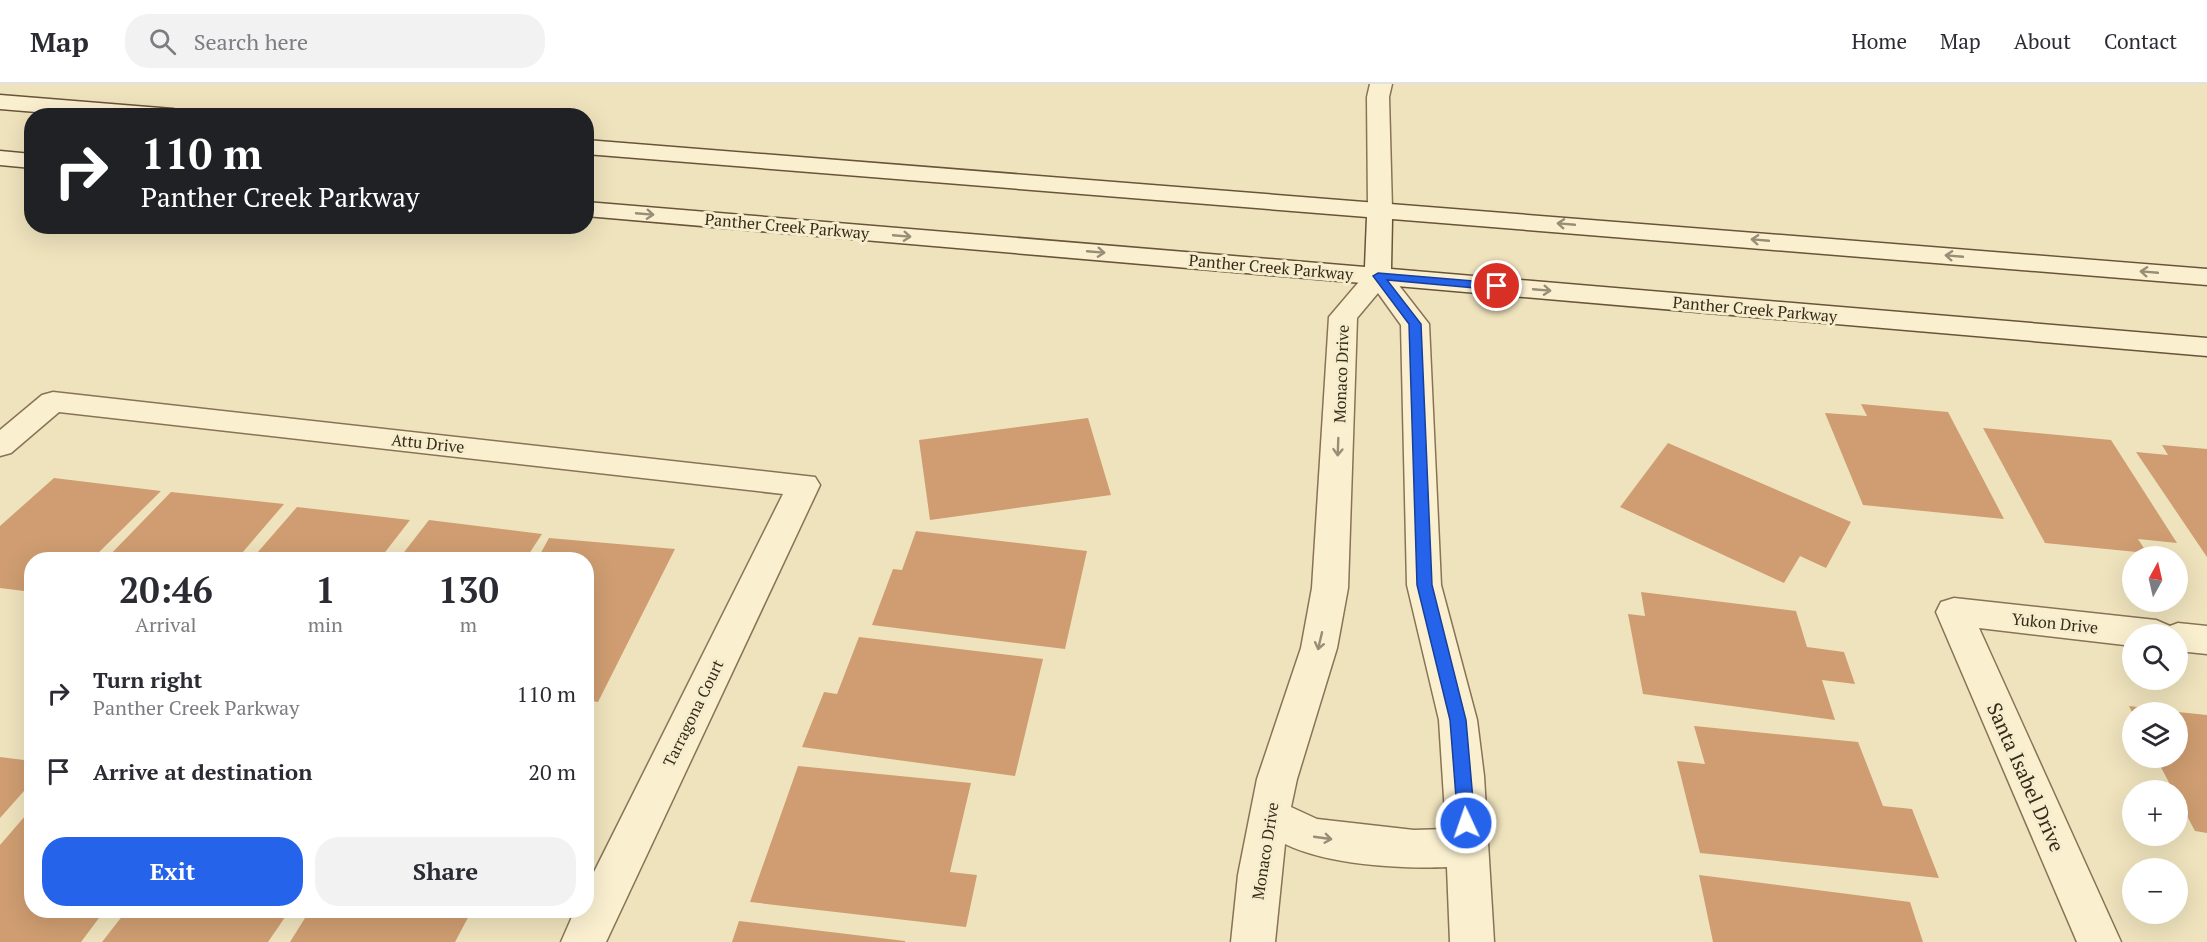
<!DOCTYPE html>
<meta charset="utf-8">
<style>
body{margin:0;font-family:"PT Serif",serif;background:#f2f2f3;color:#2b2b33;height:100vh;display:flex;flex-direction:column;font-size:22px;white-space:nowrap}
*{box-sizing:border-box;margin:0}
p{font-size:20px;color:#7c7c81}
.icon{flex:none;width:33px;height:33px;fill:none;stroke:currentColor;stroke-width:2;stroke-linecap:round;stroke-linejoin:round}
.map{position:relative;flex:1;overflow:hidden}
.drawer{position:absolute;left:24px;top:468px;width:570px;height:366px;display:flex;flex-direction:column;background:#fff;border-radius:24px;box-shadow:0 6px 24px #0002}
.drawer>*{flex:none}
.top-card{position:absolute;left:24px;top:24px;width:570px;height:126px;border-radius:24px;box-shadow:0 6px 24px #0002;background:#202124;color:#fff;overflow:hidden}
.needle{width:39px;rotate:8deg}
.fabs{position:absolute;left:2122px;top:462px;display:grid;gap:12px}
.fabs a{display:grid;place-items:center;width:66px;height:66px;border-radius:50%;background:#fff;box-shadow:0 6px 24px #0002;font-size:30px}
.pin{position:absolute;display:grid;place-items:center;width:51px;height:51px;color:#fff;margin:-26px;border:3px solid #fff;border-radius:50%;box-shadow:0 2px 6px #0007}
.me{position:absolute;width:66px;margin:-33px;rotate:357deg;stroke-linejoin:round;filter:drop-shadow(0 0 4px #0008)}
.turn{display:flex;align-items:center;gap:21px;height:126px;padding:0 18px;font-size:27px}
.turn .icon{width:78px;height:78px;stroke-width:2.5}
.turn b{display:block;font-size:42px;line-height:51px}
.eta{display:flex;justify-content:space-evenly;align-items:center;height:102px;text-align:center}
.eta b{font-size:36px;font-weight:600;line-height:42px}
.primary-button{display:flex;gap:12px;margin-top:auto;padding:12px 18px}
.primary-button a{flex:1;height:69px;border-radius:24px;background:#2563eb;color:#fff;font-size:24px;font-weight:600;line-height:69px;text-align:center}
.primary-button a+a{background:#f2f2f3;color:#2b2b33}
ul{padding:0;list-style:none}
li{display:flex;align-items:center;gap:18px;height:78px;padding:0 18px}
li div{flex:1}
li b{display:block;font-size:22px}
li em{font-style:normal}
header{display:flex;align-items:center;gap:36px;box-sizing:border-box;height:84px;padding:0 30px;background:#fff;border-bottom:2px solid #e1e1e2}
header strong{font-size:28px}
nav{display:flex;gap:33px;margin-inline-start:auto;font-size:21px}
.search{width:420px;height:54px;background:#f2f2f3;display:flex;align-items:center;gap:15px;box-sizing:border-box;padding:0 21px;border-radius:24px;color:#7c7c81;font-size:22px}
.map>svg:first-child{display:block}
.building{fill:#cf9d71}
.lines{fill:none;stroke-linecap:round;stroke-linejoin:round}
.minor-casing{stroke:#887356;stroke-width:3}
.secondary-casing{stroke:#695439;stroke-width:3}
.minor{fill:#faf0d0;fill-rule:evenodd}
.secondary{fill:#faf0d0;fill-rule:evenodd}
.oneway{stroke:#988d76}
.route{fill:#2563eb;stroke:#184099;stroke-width:1.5}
.labels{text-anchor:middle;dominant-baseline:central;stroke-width:6;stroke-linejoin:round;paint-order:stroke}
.street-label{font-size:16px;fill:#362a1b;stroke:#f6edcd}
.near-street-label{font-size:20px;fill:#362a1b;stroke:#f6edcd}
</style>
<header>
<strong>Map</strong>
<div class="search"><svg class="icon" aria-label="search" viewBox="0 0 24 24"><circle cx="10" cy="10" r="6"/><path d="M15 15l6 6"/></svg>Search here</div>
<nav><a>Home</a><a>Map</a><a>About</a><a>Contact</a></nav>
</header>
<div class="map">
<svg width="2207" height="858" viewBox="0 0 2207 858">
<rect width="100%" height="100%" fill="#efe3bd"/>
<g class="building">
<polygon points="1861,320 1948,328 2004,435 1863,421 1825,329 1867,332"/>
<polygon points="1088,334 1111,411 930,436 919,356"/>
<polygon points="1983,344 2111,356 2177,459 2138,455 2147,469 2045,459"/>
<polygon points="1668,359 1851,438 1826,484 1800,472 1784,499 1620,423"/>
<polygon points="2162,361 2207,365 2207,473 2136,368 2168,371"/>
<polygon points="54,394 161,407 91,476 32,476 32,508 0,504 0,442"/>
<polygon points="171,408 284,420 236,476 105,476"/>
<polygon points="297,423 410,436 379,476 251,476"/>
<polygon points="429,436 542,450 525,476 398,476"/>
<polygon points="916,447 1087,467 1065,565 872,541 893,485 902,486"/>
<polygon points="549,454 675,465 598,618 586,616 586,476 537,476"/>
<polygon points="1641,508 1796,527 1807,563 1844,568 1855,600 1822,596 1835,636 1643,610 1628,530 1645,532"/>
<polygon points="859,553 1043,575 1015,692 802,663 824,608 837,610"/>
<polygon points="2129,622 2174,627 2174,628 2132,628"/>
<polygon points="2178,628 2207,631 2207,749 2195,747 2178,715 2178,706 2173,706 2156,674 2178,674"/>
<polygon points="1694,642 1858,658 1883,722 1912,725 1939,794 1700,769 1677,677 1705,680"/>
<polygon points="0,673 32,677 32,698 0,734"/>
<polygon points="798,682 971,699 950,788 977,791 966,843 750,818"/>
<polygon points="32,724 32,826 105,826 81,858 0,858 0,761"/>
<polygon points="1699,791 1910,818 1923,858 1713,858"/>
<polygon points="127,826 290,826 268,858 102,858"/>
<polygon points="310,826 472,826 455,858 290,858"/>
<polygon points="739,837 905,857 905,858 732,858"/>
</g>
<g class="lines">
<g class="minor-casing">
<g id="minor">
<polygon points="1370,0 1392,0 1389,13 1392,125 1389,130 1380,132 1371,130 1368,125 1367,13"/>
<path d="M1378 184 1387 186 1429 240 1441 501 1477 636 1484 692 1494 858H1450L1447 783C1400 785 1328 781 1285 760L1275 858H1231L1238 791 1257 695 1301 564 1312 504 1329 233 1369 186ZM1378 209 1401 241 1407 501 1439 636 1446 745 1414 746 1317 735 1291 723 1297 695 1337 564 1348 504 1357 234Z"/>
<polygon points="53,308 815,393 820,401 606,858 561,858 575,826 586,826 586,804 783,410 59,328 11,369 0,372 0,346 42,311"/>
<polygon points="1954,514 2156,536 2170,542 2178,539 2207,542 2207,570 2178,567 2178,550 2133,550 2133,562 1979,544 2121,858 2077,858 1936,528 1941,518"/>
</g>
</g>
<g class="secondary-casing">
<g id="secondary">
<polygon points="0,11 173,25 181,27 184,32 85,32 0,25"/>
<polygon points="586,56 2207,185 2207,201 1392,135 1391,185 2207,254 2207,272 586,132 586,118 1365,183 1367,133 586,70"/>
<polygon points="0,67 32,70 32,84 0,81"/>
</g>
</g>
<use href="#minor" class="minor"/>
<use href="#secondary" class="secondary"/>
</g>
<defs><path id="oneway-shaft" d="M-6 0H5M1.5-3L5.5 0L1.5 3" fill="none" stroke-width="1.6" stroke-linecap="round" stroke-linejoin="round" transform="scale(1.5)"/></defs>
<g class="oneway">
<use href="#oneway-shaft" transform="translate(645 130) rotate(5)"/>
<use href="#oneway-shaft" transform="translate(1566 140) rotate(-175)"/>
<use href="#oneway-shaft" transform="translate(902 152) rotate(5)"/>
<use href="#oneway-shaft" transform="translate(1760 156) rotate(-175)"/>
<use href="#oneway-shaft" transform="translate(1096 168) rotate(5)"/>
<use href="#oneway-shaft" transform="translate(1954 172) rotate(-175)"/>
<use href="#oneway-shaft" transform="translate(2149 188) rotate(-175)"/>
<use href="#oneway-shaft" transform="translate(1542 206) rotate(5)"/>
<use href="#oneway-shaft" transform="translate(1338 363) rotate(92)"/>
<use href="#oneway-shaft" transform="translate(1320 557) rotate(103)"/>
<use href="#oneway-shaft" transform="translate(1323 754) rotate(8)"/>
</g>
<polygon class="route" points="1378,189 1497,199 1502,202 1497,206 1387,196 1421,240 1432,501 1466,636 1475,739 1472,745 1466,747 1460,745 1458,739 1450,636 1417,501 1409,240 1373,192"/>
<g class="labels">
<g class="street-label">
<text transform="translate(787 142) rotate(5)">Panther Creek Parkway</text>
<text transform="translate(1271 183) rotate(5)">Panther Creek Parkway</text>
<text transform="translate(1755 225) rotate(5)">Panther Creek Parkway</text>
<text transform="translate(1341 290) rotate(-88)">Monaco Drive</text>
<text transform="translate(428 359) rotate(6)">Attu Drive</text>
<text transform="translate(2055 539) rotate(6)">Yukon Drive</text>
<text transform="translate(693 629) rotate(-64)">Tarragona Court</text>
<text transform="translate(1265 767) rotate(-81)">Monaco Drive</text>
</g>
<g class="near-street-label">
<text transform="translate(2026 693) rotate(66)">Santa Isabel Drive</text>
</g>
</g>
</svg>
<div class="fabs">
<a><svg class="needle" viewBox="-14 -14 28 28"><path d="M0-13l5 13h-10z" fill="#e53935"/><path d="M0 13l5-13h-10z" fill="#7c7c81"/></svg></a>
<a><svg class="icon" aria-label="search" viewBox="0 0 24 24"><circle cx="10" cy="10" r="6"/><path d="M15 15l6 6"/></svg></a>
<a><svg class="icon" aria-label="layers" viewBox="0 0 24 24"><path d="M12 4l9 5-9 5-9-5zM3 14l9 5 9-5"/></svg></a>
<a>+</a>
<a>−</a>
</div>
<div class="pin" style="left:1497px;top:202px;background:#d93025"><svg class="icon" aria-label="arrive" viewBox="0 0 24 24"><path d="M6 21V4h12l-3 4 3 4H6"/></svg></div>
<svg class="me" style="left:1466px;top:739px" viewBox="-20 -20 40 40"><circle r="17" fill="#2563eb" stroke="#fff" stroke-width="3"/><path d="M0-11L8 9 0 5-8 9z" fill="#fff"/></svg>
<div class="top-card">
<div class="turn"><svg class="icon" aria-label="right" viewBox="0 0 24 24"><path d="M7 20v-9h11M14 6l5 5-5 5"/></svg><div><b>110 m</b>Panther Creek Parkway</div></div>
</div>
<section class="drawer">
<div class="eta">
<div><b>20:46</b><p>Arrival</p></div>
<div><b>1</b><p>min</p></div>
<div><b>130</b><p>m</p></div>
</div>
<ul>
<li><svg class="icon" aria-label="right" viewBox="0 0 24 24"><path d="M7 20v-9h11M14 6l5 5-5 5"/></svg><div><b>Turn right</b><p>Panther Creek Parkway</p></div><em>110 m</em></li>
<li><svg class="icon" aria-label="arrive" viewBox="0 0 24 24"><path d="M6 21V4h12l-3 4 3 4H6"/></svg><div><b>Arrive at destination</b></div><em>20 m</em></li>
</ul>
<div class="primary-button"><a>Exit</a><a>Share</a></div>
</section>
</div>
